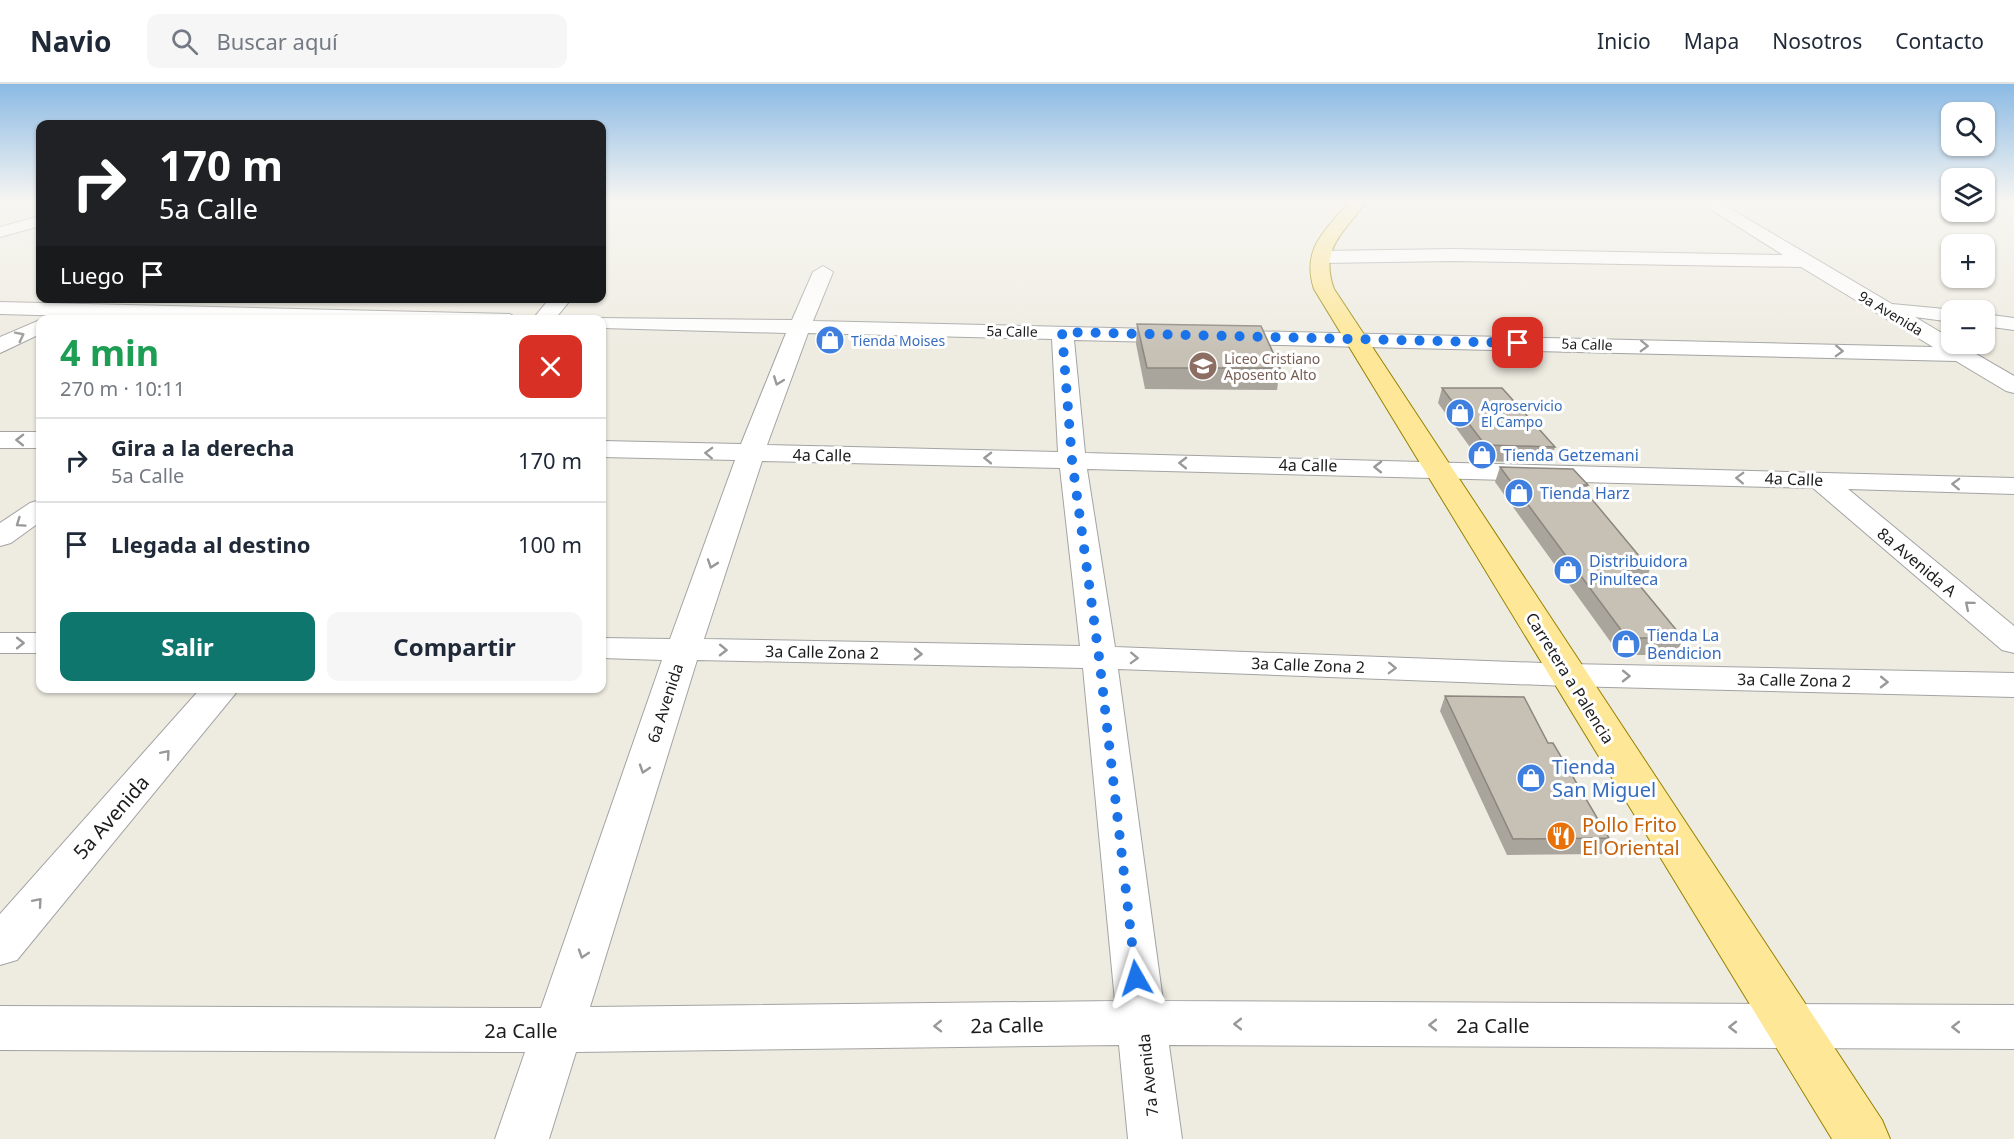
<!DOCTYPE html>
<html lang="es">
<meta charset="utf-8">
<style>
body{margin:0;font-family:"Noto Sans",sans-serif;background:#f6f6f7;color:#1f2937;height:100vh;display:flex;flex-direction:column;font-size:22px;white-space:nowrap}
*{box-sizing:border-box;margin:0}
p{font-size:20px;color:#747a83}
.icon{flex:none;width:33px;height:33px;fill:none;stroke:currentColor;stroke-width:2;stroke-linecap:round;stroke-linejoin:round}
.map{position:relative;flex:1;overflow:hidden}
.panel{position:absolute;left:36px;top:231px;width:570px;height:378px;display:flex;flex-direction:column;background:#fff;border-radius:12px;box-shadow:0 2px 4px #0004}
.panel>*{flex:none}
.banner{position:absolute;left:36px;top:36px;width:570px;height:183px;border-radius:12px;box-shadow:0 2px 4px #0004;background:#202124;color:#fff;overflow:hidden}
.buttons{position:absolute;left:1941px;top:18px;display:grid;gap:12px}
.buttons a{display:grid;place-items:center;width:54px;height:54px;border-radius:12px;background:#fff;box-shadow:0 2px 4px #0004;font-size:30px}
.pin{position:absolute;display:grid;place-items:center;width:51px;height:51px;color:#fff;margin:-26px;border-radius:12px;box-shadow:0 3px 9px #0006}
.me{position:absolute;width:66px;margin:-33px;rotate:354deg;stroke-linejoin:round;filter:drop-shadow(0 0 4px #0008)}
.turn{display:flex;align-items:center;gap:21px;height:126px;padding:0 24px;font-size:27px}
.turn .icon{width:78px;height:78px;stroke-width:2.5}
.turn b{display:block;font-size:42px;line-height:51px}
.then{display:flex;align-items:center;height:57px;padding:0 24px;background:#0003;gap:12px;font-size:22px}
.round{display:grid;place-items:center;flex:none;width:63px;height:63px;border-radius:12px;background:#f6f6f7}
.summary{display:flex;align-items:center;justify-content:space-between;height:102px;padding:0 24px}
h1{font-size:36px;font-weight:700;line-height:45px;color:#1e9e55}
.action{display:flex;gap:12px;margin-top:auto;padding:12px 24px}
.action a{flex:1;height:69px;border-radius:12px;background:#0f766e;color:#fff;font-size:24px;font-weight:700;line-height:69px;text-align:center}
.action a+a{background:#f6f6f7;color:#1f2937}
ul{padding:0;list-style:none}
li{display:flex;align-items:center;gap:18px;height:84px;padding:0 24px;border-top:2px solid #e0e1e3}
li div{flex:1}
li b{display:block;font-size:22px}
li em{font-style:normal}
header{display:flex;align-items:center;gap:36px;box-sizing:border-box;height:84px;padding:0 30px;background:#fff;border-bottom:2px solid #e0e1e3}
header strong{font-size:28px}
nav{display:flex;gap:33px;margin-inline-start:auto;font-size:21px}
.search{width:420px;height:54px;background:#f6f6f7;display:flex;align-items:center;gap:15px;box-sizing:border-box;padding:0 21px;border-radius:12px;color:#747a83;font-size:22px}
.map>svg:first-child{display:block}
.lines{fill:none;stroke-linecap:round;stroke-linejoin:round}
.minor-casing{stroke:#a3a3a3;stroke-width:2}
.major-casing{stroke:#958200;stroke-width:2}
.minor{fill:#fff;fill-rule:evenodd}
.major{fill:#fee796;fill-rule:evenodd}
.wall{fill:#aaa59c}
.building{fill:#c6c0b5;stroke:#8b867f;stroke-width:1.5}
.oneway{stroke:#999}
.route{stroke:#1a73e8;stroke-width:10;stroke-dasharray:0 18}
.labels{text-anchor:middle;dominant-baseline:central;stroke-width:6;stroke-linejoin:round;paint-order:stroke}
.far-street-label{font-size:14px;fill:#1c1c1c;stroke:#fff}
.far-shop-label{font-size:14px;fill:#366cbe;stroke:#fff;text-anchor:start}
.far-education-label{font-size:14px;fill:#785e54;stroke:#fff;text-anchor:start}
.street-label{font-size:16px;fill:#1c1c1c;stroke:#fff}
.shop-label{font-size:16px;fill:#366cbe;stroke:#fff;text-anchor:start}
.near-shop-label{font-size:20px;fill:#366cbe;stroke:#fff;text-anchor:start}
.near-street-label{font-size:20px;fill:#1c1c1c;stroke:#fff}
.near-food-label{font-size:20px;fill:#c56008;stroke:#fff;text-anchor:start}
</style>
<header>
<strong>Navio</strong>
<div class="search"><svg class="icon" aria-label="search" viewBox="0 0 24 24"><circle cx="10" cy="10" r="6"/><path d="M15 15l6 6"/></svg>Buscar aquí</div>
<nav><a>Inicio</a><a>Mapa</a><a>Nosotros</a><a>Contacto</a></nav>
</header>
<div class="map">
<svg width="2014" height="1055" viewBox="0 0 2014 1055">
<rect width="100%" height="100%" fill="#eeece1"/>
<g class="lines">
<g class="minor-casing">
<g id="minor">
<path d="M1699 118H1719L1892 220 1955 226H1952V238L1915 233 1952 255V260H1959L2014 292V309L2006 307 1956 277 1074 256 1085 369 2014 394V410L1848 405 2014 542V569L2002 566 1813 404 1087 385 1115 563 1568 580 2014 589V613L1568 602 1118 585 1163 917 2014 921V965L1169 961 1182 1055H1128L1119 961 576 968 549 1055H495L525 968 0 966V922L541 924 662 576 602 574V554L670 555 735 376 602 373V357L741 360 786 249 602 244V236H593L595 234 792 236 813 188 823 182 833 188 813 237 1933 263 1801 183 1454 177 1321 179 1312 173 1321 167 1454 165 1783 171ZM808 249 1052 255 1058 368 767 361ZM762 377 1060 384 1080 562 704 555ZM697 576 1083 584 1115 917 590 923Z"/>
<polygon points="40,132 40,142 0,153 0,143"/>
<polygon points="550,214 572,214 554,236 532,236"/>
<polygon points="0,218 510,230 520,236 224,236 0,230"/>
<polygon points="1984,230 2014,234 2014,246 1984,242"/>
<polygon points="40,236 40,250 0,269 0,253"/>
<rect x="0" y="348" width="40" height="16"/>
<polygon points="40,416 40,438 11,459 0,462 0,439 30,419"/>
<rect x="0" y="549" width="40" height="20"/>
<polygon points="201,604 240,604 17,876 0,881 0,830"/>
</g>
</g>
<g class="major-casing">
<path id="major" d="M1349 118H1366C1344 149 1319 164 1334 205L1882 1036 1890 1055H1832L1314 205C1301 165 1325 147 1349 118Z"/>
</g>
<use href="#minor" class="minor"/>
<use href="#major" class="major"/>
</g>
<g class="wall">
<polygon points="1137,240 1280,284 1277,306 1145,305 1136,260"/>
<polygon points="1442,304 1555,363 1550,379 1480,377 1438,319"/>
<polygon points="1500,383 1588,401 1586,408 1650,485 1644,501 1640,501 1683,554 1676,571 1620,571 1495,398"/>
<polygon points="1445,612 1548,659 1609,754 1602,770 1507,771 1440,627"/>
</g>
<g class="building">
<polygon points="1137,240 1261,242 1280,284 1147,284"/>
<polygon points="1442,304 1502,304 1555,363 1485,361"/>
<polygon points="1500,383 1573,385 1588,401 1580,401 1650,485 1626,485 1683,554 1627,554"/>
<polygon points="1445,612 1524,613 1548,659 1553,659 1609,754 1513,755"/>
</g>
<defs><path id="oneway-chevron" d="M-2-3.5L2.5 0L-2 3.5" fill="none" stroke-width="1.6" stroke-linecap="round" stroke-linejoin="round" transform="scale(1.5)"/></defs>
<g class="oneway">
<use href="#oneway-chevron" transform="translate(20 252) rotate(-27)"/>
<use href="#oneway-chevron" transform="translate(1644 262) rotate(2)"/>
<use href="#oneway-chevron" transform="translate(1839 267) rotate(2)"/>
<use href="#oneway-chevron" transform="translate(778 297) rotate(111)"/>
<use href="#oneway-chevron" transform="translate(20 356) rotate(-179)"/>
<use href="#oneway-chevron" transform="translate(709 369) rotate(-178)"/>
<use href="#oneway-chevron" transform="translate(988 374) rotate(-179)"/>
<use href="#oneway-chevron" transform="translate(1183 379) rotate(-179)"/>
<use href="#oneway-chevron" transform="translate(1378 383) rotate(-179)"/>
<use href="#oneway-chevron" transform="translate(1740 394) rotate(-178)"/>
<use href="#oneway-chevron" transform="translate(1956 400) rotate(-178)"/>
<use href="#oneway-chevron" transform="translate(20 439) rotate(145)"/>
<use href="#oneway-chevron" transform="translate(712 480) rotate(109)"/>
<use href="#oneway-chevron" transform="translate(1969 521) rotate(-140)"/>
<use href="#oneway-chevron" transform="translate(20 559)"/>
<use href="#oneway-chevron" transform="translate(723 566) rotate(1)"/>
<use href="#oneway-chevron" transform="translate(918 570) rotate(1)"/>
<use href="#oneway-chevron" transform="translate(1134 574) rotate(2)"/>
<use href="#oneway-chevron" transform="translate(1392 584) rotate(2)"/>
<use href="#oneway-chevron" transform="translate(1626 592) rotate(1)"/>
<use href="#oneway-chevron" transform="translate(1884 598) rotate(1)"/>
<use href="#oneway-chevron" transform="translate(166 670) rotate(-49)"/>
<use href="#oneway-chevron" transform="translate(644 685) rotate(108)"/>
<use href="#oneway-chevron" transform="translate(38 818) rotate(-49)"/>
<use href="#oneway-chevron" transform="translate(583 870) rotate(108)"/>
<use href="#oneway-chevron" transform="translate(1238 940) rotate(-180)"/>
<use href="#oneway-chevron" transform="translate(1433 941) rotate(-180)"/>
<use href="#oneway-chevron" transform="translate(938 942) rotate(179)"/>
<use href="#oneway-chevron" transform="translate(1733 943) rotate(-180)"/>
<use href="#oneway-chevron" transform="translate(1956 943) rotate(-180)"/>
</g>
<linearGradient id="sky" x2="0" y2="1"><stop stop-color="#8bbae4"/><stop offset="0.44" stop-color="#f7f6f2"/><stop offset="1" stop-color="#f7f6f2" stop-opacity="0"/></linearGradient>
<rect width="2014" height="266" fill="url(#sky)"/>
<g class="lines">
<polyline class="route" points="1136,894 1099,573 1072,376 1062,248 1518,259"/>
</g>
<defs>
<g id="shop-disc" transform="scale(1.5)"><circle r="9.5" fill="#3f7fe0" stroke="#fff"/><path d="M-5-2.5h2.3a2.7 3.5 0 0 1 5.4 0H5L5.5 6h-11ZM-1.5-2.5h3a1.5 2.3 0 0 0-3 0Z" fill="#fff"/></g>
<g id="school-disc" transform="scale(1.5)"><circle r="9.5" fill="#8d6e63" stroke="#fff"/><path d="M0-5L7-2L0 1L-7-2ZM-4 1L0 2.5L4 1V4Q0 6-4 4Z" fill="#fff"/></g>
<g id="restaurant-disc" transform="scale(1.5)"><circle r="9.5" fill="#e8710a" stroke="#fff"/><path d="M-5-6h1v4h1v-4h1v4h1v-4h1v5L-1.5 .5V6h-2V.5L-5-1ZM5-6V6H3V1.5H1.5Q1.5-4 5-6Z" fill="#fff"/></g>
</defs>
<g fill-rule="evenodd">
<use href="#shop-disc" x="830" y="256"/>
<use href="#school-disc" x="1203" y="282"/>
<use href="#shop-disc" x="1460" y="329"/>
<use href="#shop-disc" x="1482" y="371"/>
<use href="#shop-disc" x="1519" y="409"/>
<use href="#shop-disc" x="1568" y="486"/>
<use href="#shop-disc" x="1626" y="560"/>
<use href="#shop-disc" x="1531" y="694"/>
<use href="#restaurant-disc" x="1561" y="752"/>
</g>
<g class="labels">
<g class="far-street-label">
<text transform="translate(1891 229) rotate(31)">9a Avenida</text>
<text transform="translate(1012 247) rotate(1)">5a Calle</text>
<text transform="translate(1587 260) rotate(2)">5a Calle</text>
</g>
<g class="far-shop-label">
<text x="851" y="256">Tienda Moises</text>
<text x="1481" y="321">Agroservicio<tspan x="1481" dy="16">El Campo</tspan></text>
</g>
<g class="far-education-label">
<text x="1224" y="274">Liceo Cristiano<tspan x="1224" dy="16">Aposento Alto</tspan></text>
</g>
<g class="street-label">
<text transform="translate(822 371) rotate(1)">4a Calle</text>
<text transform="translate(1308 381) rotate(1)">4a Calle</text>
<text transform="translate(1794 395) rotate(2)">4a Calle</text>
<text transform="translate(1917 478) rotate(40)">8a Avenida A</text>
<text transform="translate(822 568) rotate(1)">3a Calle Zona 2</text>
<text transform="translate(1308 581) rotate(2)">3a Calle Zona 2</text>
<text transform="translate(1570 594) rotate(58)">Carretera a Palencia</text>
<text transform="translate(1794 596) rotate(1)">3a Calle Zona 2</text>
<text transform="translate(665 619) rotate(-72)">6a Avenida</text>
<text transform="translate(1148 991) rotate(-96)">7a Avenida</text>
</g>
<g class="shop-label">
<text x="1503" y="371">Tienda Getzemani</text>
<text x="1540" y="409">Tienda Harz</text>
<text x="1589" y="477">Distribuidora<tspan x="1589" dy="18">Pinulteca</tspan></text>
<text x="1647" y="551">Tienda La<tspan x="1647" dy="18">Bendicion</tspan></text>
</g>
<g class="near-shop-label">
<text x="1552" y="682">Tienda<tspan x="1552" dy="23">San Miguel</tspan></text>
</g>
<g class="near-street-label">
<text transform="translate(111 733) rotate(-49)">5a Avenida</text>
<text transform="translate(1007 941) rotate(-1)">2a Calle</text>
<text x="1493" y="941">2a Calle</text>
<text x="521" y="946">2a Calle</text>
</g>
<g class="near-food-label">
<text x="1582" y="740">Pollo Frito<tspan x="1582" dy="23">El Oriental</tspan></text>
</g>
</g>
</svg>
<div class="buttons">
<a><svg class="icon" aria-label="search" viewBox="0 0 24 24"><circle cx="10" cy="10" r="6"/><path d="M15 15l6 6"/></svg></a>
<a><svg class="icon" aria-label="layers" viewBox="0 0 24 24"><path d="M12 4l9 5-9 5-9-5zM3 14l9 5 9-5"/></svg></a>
<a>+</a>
<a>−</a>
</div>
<div class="pin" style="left:1518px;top:259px;background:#d93025"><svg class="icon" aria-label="arrive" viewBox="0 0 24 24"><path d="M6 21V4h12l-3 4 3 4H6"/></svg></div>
<svg class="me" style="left:1136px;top:894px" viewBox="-20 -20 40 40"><path d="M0-17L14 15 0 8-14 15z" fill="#1a73e8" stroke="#fff" stroke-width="4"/></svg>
<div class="banner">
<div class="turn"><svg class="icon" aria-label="right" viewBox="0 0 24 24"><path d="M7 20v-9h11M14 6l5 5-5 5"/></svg><div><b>170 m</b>5a Calle</div></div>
<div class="then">Luego<svg class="icon" aria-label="arrive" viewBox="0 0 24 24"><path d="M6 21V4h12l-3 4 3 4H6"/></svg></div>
</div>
<section class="panel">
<div class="summary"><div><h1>4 min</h1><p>270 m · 10:11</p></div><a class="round" style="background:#d93025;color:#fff"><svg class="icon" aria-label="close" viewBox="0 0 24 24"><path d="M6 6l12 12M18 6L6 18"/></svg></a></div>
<ul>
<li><svg class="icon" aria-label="right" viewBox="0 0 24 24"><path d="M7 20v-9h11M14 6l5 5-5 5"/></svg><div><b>Gira a la derecha</b><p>5a Calle</p></div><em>170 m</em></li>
<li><svg class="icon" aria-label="arrive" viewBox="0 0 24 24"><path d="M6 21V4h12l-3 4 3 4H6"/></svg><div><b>Llegada al destino</b></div><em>100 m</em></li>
</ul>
<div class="action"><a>Salir</a><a>Compartir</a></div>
</section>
</div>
